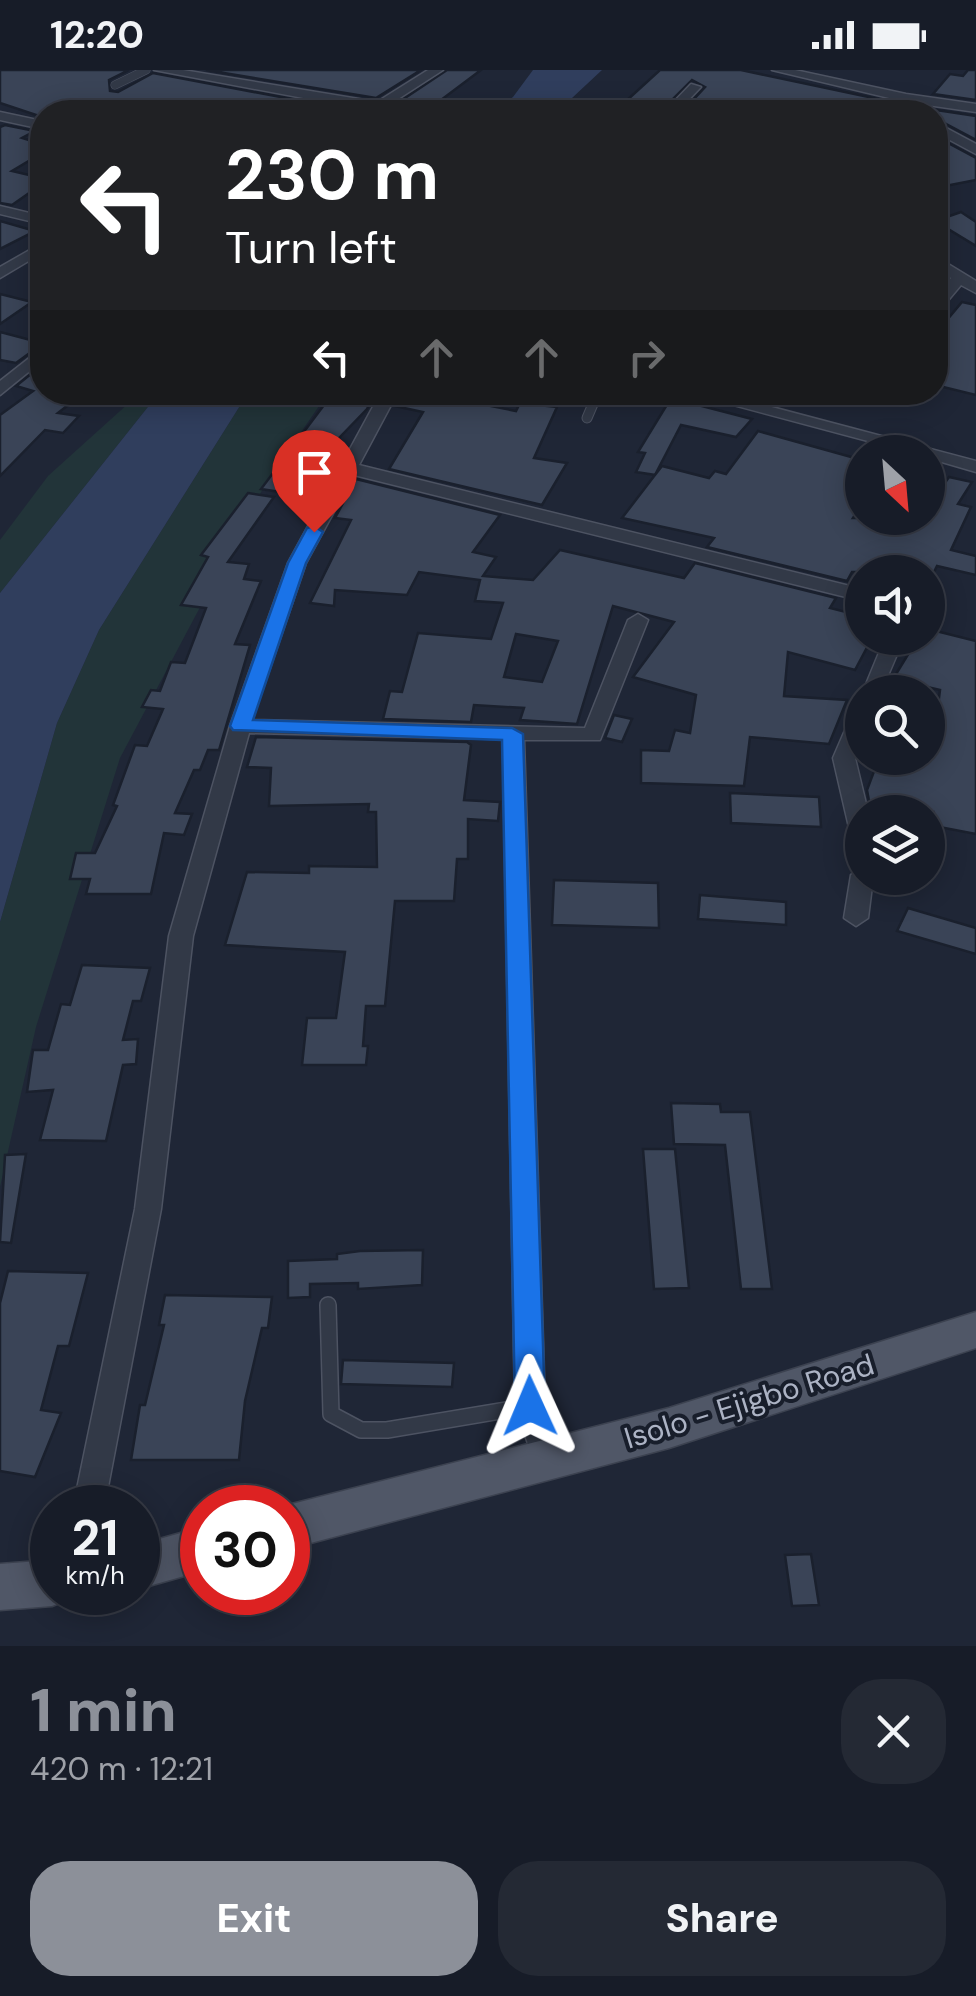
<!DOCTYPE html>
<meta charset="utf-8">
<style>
body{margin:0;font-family:"DM Sans",sans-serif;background:#242934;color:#f1f3f6;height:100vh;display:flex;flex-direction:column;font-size:38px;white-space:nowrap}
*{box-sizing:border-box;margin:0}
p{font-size:32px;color:#9ea1a8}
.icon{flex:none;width:55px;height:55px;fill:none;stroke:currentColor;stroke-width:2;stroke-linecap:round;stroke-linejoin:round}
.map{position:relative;height:1576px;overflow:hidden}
.side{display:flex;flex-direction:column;background:#171c28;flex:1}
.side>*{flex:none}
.top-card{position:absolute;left:30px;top:30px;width:918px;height:305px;border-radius:40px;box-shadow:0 5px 25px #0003,0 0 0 2px #363a45;background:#202124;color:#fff;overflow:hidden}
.needle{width:65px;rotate:154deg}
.buttons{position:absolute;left:845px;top:365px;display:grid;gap:20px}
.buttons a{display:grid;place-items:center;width:100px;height:100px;border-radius:50%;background:#171c28;box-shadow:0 5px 25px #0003,0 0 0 2px #363a45;font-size:50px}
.speed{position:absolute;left:30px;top:1415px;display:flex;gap:20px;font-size:50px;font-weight:700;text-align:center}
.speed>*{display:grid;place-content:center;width:130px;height:130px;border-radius:50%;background:#171c28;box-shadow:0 5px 25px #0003,0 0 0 2px #363a45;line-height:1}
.speed small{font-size:25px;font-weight:400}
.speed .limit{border:15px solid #d22;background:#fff;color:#111}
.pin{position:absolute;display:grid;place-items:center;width:85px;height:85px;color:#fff;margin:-102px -42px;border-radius:50% 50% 50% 0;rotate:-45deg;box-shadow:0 0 10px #0007}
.pin .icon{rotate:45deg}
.me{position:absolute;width:110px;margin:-55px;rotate:359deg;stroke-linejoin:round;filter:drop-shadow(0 0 8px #0008)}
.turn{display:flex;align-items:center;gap:35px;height:210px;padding:0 30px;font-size:45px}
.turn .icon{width:130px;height:130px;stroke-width:2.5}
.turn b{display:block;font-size:70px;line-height:85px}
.lanes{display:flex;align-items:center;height:95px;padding:0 30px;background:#0003;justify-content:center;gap:50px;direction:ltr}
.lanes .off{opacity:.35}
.round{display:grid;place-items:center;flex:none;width:105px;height:105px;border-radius:40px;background:#242934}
.headline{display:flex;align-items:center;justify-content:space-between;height:170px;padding:0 30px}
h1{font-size:60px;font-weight:800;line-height:75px;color:#8c9099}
.cta{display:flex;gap:20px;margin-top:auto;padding:20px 30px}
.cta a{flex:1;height:115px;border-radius:40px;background:#8c9099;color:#fff;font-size:40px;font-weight:800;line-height:115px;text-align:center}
.cta a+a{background:#242934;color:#f1f3f6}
.status{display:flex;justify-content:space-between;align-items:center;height:70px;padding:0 50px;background:#171c28;direction:ltr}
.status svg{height:28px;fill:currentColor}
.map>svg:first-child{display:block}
.green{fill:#223439}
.water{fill:#303e5d}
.building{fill:#3a4457;stroke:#1a202d;stroke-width:2.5;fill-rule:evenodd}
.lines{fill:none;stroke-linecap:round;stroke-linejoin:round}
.service-far2-casing{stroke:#4d5362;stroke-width:9}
.service-far1-casing{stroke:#4d5362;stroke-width:11}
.service-casing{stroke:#4d5362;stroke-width:18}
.minor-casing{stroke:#4d5362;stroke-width:3}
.primary-casing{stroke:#3c4250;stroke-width:3}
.service-far2{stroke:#323947;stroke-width:8}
.service-far1{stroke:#323947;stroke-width:9}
.service{stroke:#323947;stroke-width:15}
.minor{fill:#323947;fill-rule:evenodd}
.primary{fill:#505767;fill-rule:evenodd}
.route{fill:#1a73e8;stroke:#114b97;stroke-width:2.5}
.labels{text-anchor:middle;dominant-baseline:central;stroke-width:8;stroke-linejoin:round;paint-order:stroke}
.near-street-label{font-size:30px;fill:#acb3c4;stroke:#181e2b}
</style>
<div class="status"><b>12:20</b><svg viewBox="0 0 49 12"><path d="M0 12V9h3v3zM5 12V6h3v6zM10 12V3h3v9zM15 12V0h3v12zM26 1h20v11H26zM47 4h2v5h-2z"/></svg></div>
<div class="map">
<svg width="976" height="1576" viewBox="0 0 976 1576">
<rect width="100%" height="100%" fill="#1f2636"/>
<g class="green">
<polygon points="140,323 159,323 0,523 0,470 48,406"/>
<polygon points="248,323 328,323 266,413 120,688 36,957 0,1117 0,852 57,653 99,560"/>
</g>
<g class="water">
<polygon points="533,0 602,0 557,42 492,42 513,27"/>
<polygon points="159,323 248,323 99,560 57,653 0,852 0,523"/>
</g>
<g class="building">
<polygon points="0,0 129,0 109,10 110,21 118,22 153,3 360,42 219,42 180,38 180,42 42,42 42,47 0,33"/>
<polygon points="206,0 421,0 376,28"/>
<polygon points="447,0 481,0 425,42 384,42"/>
<polygon points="660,0 741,0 916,37 916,42 682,42 705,17 692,10 660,42 614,42"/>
<polygon points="968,0 976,0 976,30 933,24 950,4 963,6"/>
<polygon points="923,38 976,46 976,70 935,48 935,42"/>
<polygon points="5,55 35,61 22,68 42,74 42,83 12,101 42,108 42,114 12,135 0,133 0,57"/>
<polygon points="935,66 976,88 976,110 935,118"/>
<polygon points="961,142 976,152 976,176 935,151"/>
<polygon points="0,151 35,161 0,179"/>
<polygon points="0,224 32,232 0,254"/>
<polygon points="962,232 976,235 976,325 935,315 935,248 947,250"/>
<polygon points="0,262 42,273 42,274 16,293 0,290"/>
<polygon points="42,295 42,322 85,322 58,343 79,346 63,363 45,360 0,406 0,345 33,321 16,316"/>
<polygon points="372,322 376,322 367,339 314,394 293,424 261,419 333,323 372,328"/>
<polygon points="402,322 466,322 460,330 516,341 520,333 557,337 534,388 567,393 542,435 389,399 423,342 395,336"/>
<polygon points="671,328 752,349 736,367 681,355 655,405 662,396 709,408 715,401 726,404 758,361 862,390 862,434 853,448 928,448 930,434 949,407 972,412 958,434 971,437 951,480 976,486 976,505 937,496 934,502 852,502 847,511 707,477 714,468 622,448 655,405 636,402 645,383 638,382"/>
<path d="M356 409 500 445 473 482 496 487 483 506 533 510 560 480 684 508 695 493 836 528 830 538 862 546V568H872L855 600 788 582 784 626 847 630 829 674 750 667 744 716 641 713V680L669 681 675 660 690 663 696 625 633 607 674 552 613 536 577 654 520 650 524 638 474 635 471 652 383 649 390 621 402 622 418 563 491 569 503 533 475 531 480 510 419 502 407 525 335 520 334 536 310 533 351 450 335 448ZM516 564 558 571 542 612 504 607Z"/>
<polygon points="248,423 274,427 228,492 249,494 244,509 261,511 235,574 250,575 219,680 208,680 200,700 194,700 175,743 192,744 184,765 164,763 151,824 86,824 90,809 70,809 76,783 95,783 117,736 113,735 135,675 147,676 163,639 142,637 151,620 160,621 171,592 185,593 206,538 181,535 208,487 201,485"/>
<polygon points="928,559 976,571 976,764 929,755 933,742 871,742 867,720 879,688 928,688 928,636 938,636 940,620 893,609 918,568 928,568"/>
<polygon points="614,645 632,649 622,672 605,668"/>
<polygon points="256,667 467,672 471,675 464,730 500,732 498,751 468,749 468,789 457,789 454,831 395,831 385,936 366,936 363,976 368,976 366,995 302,995 307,948 336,948 345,882 225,875 247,802 309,803 309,796 377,797 376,742 368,742 369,734 269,736 271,698 247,697"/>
<polygon points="730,723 819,727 821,757 731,753"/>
<polygon points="554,810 658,813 659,858 552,855"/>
<polygon points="700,825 786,832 786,855 698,849"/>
<polygon points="908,838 976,858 976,884 897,861"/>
<polygon points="82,895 150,898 141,931 133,931 123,970 138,969 136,994 123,995 106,1071 40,1070 53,1020 27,1022 33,980 48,980 61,934 70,935"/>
<polygon points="671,1033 720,1034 721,1042 750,1042 772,1219 741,1219 725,1075 674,1074"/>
<polygon points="643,1079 675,1079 689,1218 654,1219"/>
<polygon points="26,1084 11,1173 0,1172 5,1085"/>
<polygon points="423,1180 422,1215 358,1219 358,1213 310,1214 310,1227 288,1228 288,1191 337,1189 337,1184 360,1181"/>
<polygon points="8,1201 88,1203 69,1276 58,1276 41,1340 61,1343 35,1407 0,1401 0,1233"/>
<polygon points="165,1225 272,1227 268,1258 262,1258 245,1331 239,1390 131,1390 140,1335 145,1335 164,1255 159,1255"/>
<polygon points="343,1290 454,1293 452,1317 341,1314"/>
<polygon points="811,1484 819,1535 792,1536 785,1485"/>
</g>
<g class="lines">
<g class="service-far2-casing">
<polyline id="service-far2" points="115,15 146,0"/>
</g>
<g class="service-far1-casing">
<polyline id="service-far1" points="580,322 593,334 587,348"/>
</g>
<g class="service-casing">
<polyline id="service" points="328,1235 331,1344 361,1360 387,1360 530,1336"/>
</g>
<g class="minor-casing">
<g id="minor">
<polygon points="154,0 183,0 377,32 428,0 443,0 378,42"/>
<polygon points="772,0 795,0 906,24 976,34 976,42 906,32"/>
<polygon points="691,14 701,17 677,42 664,42"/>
<polygon points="0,42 42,51 42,59 0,50"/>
<polygon points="935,52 976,74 976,84 935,62"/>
<polygon points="0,136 42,146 42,154 0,144"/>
<polygon points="42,173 42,183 0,208 0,197"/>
<polygon points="935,186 976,211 976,223 961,215 940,240 935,242 935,227 951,208 935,197"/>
<polygon points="42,278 42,291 0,325 0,311"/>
<polygon points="381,322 398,322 359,395 862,519 862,531 354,405 306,493 252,650 585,658 628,550 638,544 648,550 600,670 524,670 545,1336 562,1388 558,1397 547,1401 536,1397 515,1336 503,669 249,663 193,866 161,1139 104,1438 73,1438 135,1139 169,866 230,656 288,493"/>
<polygon points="685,322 715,322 976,391 976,402 928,388 928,382 909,382"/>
<polygon points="885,568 904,568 881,622 862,624"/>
<polygon points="862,638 862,668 855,688 868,742 862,742 862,773 851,766 833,688 852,644"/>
<polygon points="862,797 862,808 873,808 868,848 856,856 844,848 851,805"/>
</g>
</g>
<g class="primary-casing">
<g id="primary">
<polygon points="976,1242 976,1278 669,1378 288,1479 288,1438 282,1438 288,1435 669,1338"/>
<polygon points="202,1457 202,1501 138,1519 138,1475"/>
<polygon points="52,1490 52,1522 72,1522 69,1529 52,1536 0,1540 0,1494"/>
</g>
</g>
<use href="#service-far2" class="service-far2"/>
<use href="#service-far1" class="service-far1"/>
<use href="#service" class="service"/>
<use href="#minor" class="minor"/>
<use href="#primary" class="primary"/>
</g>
<polygon class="route" points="314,456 323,462 306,493 253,650 512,658 523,664 545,1336 541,1345 530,1349 520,1345 515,1336 502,670 233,660 230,656 288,493 307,458"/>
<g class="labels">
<g class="near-street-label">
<text transform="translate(749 1331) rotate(-17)">Isolo - Ejigbo Road</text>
</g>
</g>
</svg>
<div class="buttons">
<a><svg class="needle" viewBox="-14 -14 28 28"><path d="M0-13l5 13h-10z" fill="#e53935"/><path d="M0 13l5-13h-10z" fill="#9ea1a8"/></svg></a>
<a><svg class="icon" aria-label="sound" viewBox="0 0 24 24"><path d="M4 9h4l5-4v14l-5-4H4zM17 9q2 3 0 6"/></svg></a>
<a><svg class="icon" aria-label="search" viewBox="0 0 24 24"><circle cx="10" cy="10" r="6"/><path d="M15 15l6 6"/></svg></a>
<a><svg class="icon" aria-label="layers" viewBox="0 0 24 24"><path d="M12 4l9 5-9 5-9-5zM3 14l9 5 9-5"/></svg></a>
</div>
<div class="speed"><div>21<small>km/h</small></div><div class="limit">30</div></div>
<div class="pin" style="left:314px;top:462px;background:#d93025"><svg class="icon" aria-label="arrive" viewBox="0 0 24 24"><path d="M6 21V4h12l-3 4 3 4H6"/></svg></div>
<svg class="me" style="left:530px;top:1336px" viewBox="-20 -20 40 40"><path d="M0-17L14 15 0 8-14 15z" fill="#1a73e8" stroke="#fff" stroke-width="4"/></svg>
<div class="top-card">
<div class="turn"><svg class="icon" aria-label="left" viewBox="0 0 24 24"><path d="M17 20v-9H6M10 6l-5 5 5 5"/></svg><div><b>230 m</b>Turn left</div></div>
<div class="lanes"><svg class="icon" aria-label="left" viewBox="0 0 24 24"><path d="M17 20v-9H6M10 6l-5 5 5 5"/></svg><svg class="icon off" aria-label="ahead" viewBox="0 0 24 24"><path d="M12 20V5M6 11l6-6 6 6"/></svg><svg class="icon off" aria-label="ahead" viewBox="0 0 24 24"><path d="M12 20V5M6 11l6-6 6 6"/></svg><svg class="icon off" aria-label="right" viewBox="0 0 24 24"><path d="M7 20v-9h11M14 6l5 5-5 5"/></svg></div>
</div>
</div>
<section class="side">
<div class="headline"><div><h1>1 min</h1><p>420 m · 12:21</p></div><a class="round"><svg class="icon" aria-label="close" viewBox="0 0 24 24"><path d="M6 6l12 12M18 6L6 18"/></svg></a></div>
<div class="cta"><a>Exit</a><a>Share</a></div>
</section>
